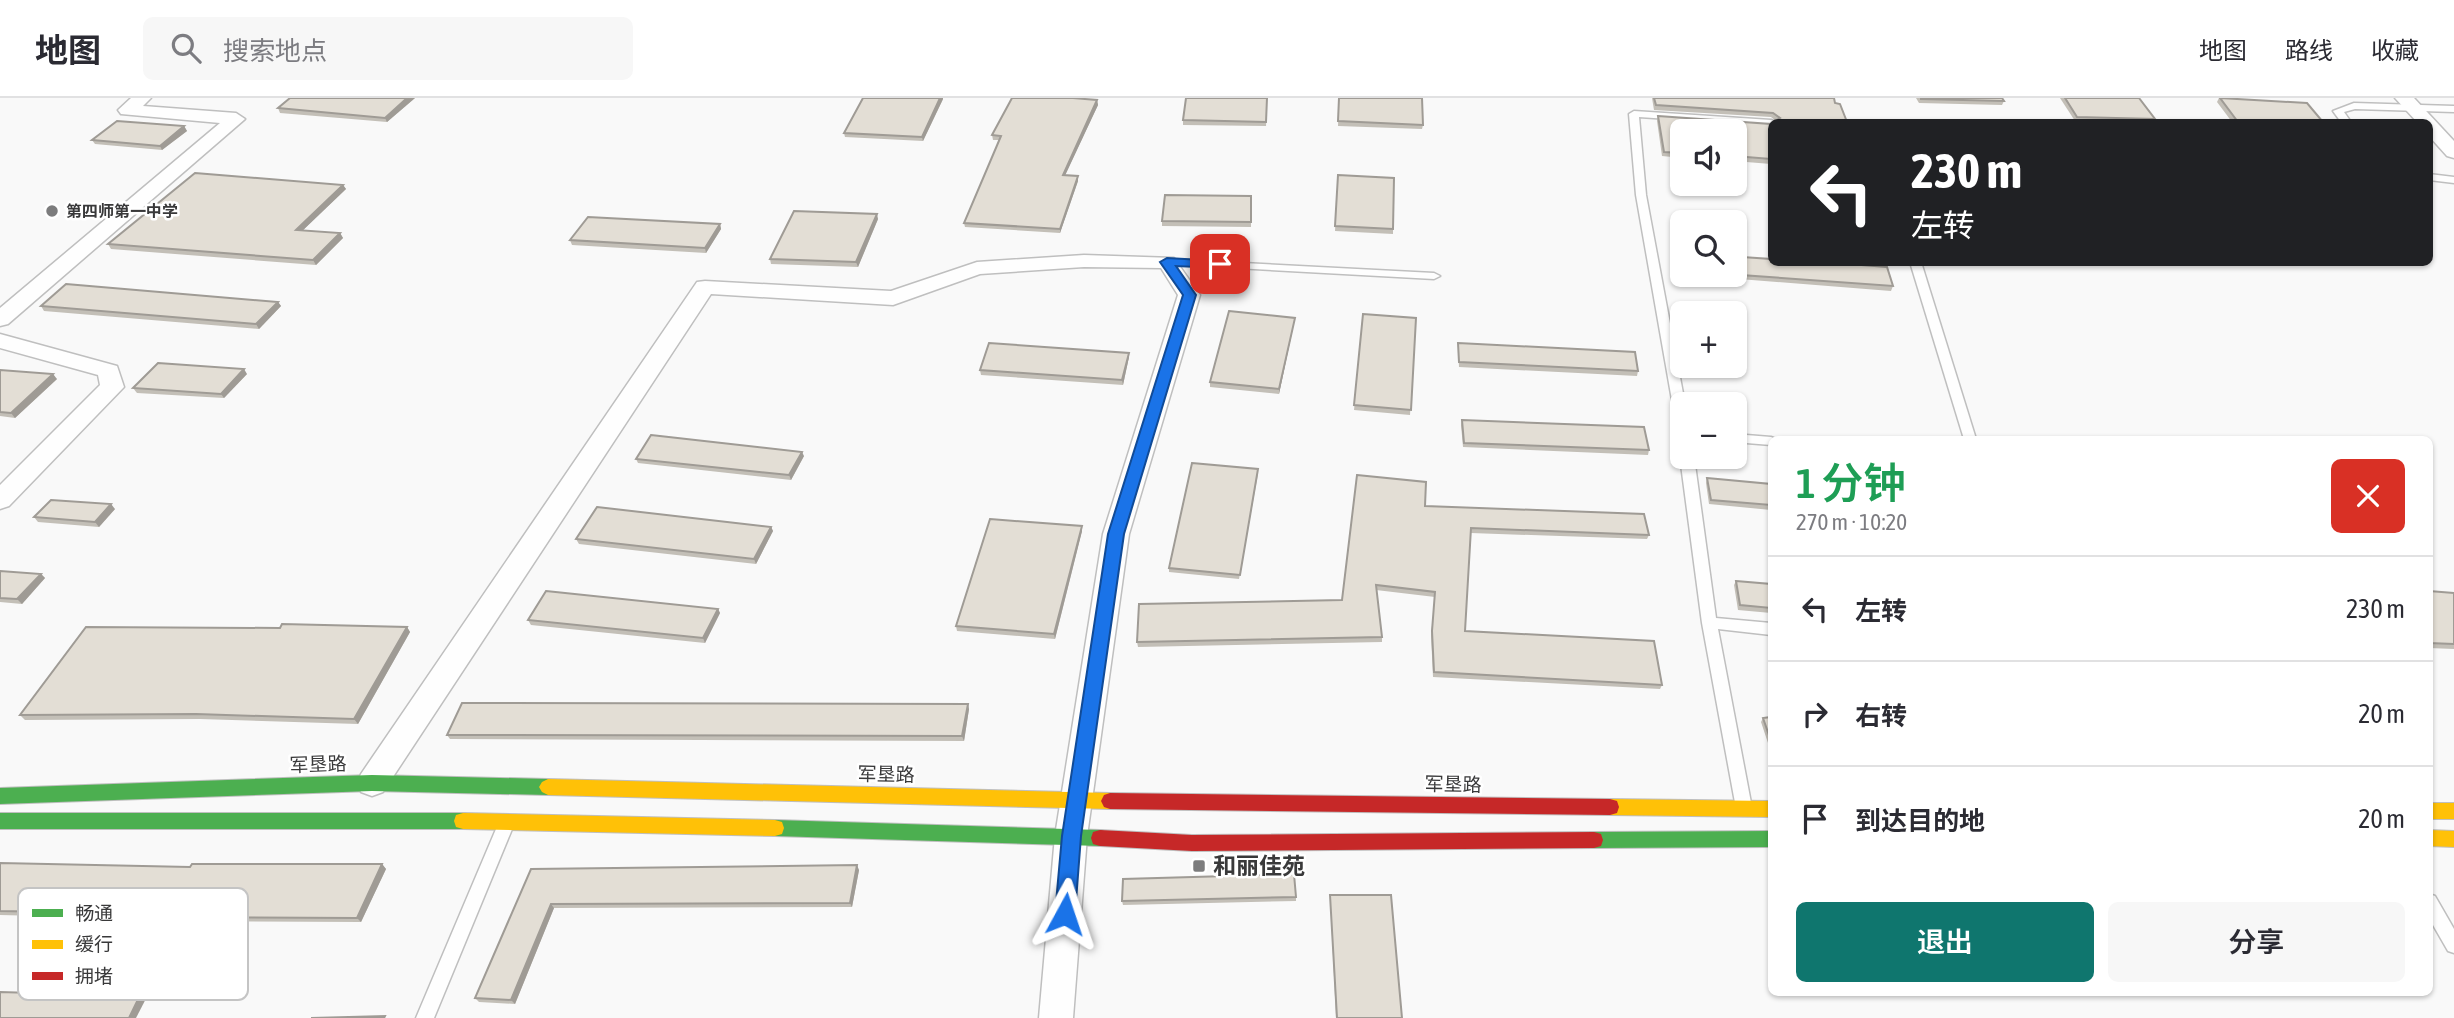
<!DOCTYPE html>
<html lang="zh">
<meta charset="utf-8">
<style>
body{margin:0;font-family:"Asap Condensed","Noto Sans SC",sans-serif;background:#f7f7f7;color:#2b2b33;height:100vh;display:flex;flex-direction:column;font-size:26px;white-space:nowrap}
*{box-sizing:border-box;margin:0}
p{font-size:23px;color:#7c7c81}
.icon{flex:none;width:38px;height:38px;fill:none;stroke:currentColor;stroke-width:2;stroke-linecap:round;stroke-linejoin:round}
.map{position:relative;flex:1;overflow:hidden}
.sheet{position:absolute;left:1768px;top:338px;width:665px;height:560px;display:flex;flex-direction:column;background:#fff;border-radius:10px;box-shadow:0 2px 5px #0004}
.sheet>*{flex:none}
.hud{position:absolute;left:1768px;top:21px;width:665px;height:147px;border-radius:10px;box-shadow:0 2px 5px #0004;background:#202124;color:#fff;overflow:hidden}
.tools{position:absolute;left:1670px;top:21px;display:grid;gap:14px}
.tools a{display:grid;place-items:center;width:77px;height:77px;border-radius:10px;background:#fff;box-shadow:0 2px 5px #0004;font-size:35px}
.pin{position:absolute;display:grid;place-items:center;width:60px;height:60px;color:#fff;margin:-30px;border-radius:14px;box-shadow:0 4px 10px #0006}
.me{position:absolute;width:77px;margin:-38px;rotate:5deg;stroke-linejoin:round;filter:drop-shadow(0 0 5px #0008)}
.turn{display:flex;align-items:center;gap:24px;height:147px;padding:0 28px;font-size:32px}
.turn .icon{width:91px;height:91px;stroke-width:2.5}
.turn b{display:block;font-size:49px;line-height:60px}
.round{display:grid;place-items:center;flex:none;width:74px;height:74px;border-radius:10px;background:#f7f7f7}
.overview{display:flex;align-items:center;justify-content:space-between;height:119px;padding:0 28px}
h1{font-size:42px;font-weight:600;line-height:52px;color:#1e9e55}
.action{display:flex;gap:14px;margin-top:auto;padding:14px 28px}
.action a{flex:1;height:80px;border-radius:10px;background:#0f766e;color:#fff;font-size:28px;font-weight:600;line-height:80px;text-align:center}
.action a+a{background:#f7f7f7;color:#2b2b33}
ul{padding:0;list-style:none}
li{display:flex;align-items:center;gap:21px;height:105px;padding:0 28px;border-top:2px solid #e1e1e2}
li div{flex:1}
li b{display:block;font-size:26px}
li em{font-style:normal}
header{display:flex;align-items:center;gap:42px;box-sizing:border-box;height:98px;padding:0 35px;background:#fff;border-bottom:2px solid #e1e1e2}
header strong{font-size:33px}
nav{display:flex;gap:38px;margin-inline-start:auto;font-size:24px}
.search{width:490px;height:63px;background:#f7f7f7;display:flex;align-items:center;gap:18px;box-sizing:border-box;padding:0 24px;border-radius:10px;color:#7c7c81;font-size:26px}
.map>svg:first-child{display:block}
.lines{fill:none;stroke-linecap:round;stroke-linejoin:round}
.lane-casing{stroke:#bfbfbf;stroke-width:3}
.street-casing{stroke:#bfbfbf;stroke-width:3}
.fast-casing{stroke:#bfbfbf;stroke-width:2}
.slow-casing{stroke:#bfbfbf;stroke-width:2}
.jam-casing{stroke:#bfbfbf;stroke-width:2}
.lane{fill:#fefefe;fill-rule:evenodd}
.street{fill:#fefefe;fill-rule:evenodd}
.fast{fill:#4caf50;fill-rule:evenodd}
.slow{fill:#ffc107;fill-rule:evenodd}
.jam{fill:#c62828;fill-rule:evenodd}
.wall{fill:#c3bfb7}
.shaded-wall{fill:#9f9b95}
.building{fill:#e3ded5;stroke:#9f9b95;stroke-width:2}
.route{fill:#1a73e8;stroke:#114b97;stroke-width:2}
.poi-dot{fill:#7c7c7d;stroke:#fff;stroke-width:2.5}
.labels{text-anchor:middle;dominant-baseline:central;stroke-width:5;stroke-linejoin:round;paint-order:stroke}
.far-poi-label{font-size:16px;font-weight:bold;fill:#39393a;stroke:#fff;text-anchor:start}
.street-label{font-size:19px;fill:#39393a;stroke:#fff}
.near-poi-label{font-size:23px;font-weight:bold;fill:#39393a;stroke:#fff;text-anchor:start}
.key{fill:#fff;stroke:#c4c4c4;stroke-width:2}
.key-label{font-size:19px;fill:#39393a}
</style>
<header>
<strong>地图</strong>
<div class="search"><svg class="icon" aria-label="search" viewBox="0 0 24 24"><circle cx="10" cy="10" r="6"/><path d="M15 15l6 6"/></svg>搜索地点</div>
<nav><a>地图</a><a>路线</a><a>收藏</a></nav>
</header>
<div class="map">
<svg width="2454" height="920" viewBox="0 0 2454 920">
<rect width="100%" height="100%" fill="#f9f9f9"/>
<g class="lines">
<g class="lane-casing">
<g id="lane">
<polygon points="2354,5 2454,8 2454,14 2355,11 2344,14 2351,24 2341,24 2333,13"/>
<polygon points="1634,13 1771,22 1776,24 1771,24 1771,28 1639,19 1646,97 1685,306 1682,306 1682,329 1676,325 1636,97 1629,16"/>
<polygon points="2429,76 2454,79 2454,85 2429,82"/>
<polygon points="1167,161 1434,175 1440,178 1434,181 1163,166 1163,162"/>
<polygon points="1910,164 1921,164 1976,341 1964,341"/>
<polygon points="1734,336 1771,339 1776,341 1771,341 1771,347 1734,344"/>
<polygon points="1682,357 1682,359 1694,359 1716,520 1771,525 1771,537 1718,531 1752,710 1750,715 1744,717 1738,715 1736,710 1702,525 1680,359"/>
<polygon points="507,717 513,719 515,724 434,920 416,920 499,724 501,719"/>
<polygon points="2429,796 2435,798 2454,831 2454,855 2448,853 2429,820"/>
</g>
</g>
<g class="street-casing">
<g id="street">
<polygon points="131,0 151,0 143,8 236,15 245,21 8,226 0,228 0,210 220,25 121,16 118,12"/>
<polygon points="2395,0 2414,0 2454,43 2454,60 2447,58 2429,38 2429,24 2417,24"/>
<polygon points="1084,157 1174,160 1200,197 1129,436 1087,738 1073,920 1039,920 1055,738 1103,436 1178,197 1161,170 1084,169 980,176 893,207 711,196 383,694 372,698 361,694 357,685 361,676 697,184 705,183 891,193 977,164"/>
<polygon points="0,236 117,268 124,289 9,408 0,411 0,387 100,287 98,277 0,250"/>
</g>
</g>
<g class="fast-casing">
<g id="fast">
<polygon points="372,677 548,681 554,684 557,689 554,694 548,697 372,693 0,706 0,690"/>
<polygon points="0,715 463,715 470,717 472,723 470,729 463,731 0,731"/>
<polygon points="775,722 1100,732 1107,734 1109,740 1107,746 1100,748 775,738 768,736 766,730 768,724"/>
<polygon points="1771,733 1771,749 1594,750 1587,748 1585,742 1587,736 1594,734"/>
</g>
</g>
<g class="slow-casing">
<g id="slow">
<polygon points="548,681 1110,695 1116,697 1119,703 1116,709 1110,711 548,697 542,694 539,689 542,684"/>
<polygon points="1610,701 1771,703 1771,719 1610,717 1603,715 1601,709 1603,703"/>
<rect x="2429" y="705" width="25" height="16"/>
<polygon points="463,715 775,722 782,724 784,730 782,736 775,738 463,731 456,729 454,723 456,717"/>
<polygon points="2429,732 2454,733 2454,749 2429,748"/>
</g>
</g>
<g class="jam-casing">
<g id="jam">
<polygon points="1110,695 1610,701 1617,703 1619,709 1617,715 1610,717 1110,711 1104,709 1101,703 1104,697"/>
<polygon points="1100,732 1192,737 1594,734 1601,736 1603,742 1601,748 1594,750 1192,753 1100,748 1093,746 1091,740 1093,734"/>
</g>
</g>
<use href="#lane" class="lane"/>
<use href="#street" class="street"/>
<use href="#fast" class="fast"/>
<use href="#slow" class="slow"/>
<use href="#jam" class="jam"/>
</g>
<g class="wall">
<polygon points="415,0 387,24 280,15 278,10"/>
<polygon points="863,0 943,0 943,1 923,43 845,39 844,35"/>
<polygon points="1267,0 1266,28 1183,27 1183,22"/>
<polygon points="1339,0 1423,27 1422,31 1338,28"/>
<polygon points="1652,0 1834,0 1776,23 1771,19 1654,12"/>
<polygon points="1916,0 2002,0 2004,3 2002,7 1919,5"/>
<polygon points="2060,0 2139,0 2155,21 2153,24 2075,23"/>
<polygon points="2219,0 2230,0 2323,24 2232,24 2217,4"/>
<polygon points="1097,2 1098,7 1065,77 1078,83 1060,135 965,129 964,125 999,42 993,42 992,37"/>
<polygon points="1658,18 1771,26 1771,66 1734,63 1734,33 1682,33 1682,60 1662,58 1657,23"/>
<polygon points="184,28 187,33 162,52 95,46 92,42"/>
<polygon points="1338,77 1393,131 1393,136 1335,133"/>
<polygon points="343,87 346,91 303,132 340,135 343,140 316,167 111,151 108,146"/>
<polygon points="1251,98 1251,129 1162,128 1162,123"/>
<polygon points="878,121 858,169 771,166 770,161"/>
<polygon points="720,126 721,131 706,155 572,147 570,142"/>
<polygon points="1742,159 1893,188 1891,193 1739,181 1740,163"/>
<polygon points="278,204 281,208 259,231 44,213 41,208"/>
<polygon points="1363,216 1416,220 1410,317 1354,312"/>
<polygon points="1294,225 1279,296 1210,289 1210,284"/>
<polygon points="1458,245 1638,273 1637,278 1459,269"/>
<polygon points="1129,255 1129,259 1123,287 981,277 980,272"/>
<polygon points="0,272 57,281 15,320 0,318"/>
<polygon points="247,276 224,300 137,295 133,290"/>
<polygon points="1462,322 1649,352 1648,357 1463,349 1461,327"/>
<polygon points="804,358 791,382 638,365 636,361"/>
<polygon points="1258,376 1239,481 1169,474 1169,470"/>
<polygon points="1707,380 1771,386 1771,412 1709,406 1706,385"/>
<polygon points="1425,408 1649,437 1647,441 1471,435 1465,533 1662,587 1660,591 1433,579 1431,537 1435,499 1376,492 1382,539 1382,544 1138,549 1137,544 1342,502"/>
<polygon points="115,411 99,429 38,424 34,419"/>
<polygon points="1082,428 1082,433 1055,541 957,533 956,528"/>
<polygon points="771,429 773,433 756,466 579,446 576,441"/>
<polygon points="0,473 41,476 45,480 22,506 0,504"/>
<polygon points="1736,483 1771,486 1771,515 1738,512 1734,487"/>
<polygon points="2429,493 2454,495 2454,551 2429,550"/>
<polygon points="718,511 720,515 705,545 531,527 528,522"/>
<polygon points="407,529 410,534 358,626 200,621 25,622 20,617 280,530"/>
<polygon points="969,611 964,643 450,641 447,637"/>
<polygon points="1771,619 1771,654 1761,624 1763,620"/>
<polygon points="0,765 190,769 382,766 386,771 361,824 166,823 163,821 0,817"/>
<polygon points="531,771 859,772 852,809 554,810 515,906 479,904 475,900"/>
<polygon points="1330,797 1402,920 1336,920"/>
<polygon points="1296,799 1296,803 1123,807 1122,803"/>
</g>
<g class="shaded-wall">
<polygon points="407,0 415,0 387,24 385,20"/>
<polygon points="940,0 943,0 943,1 923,43 922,39"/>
<polygon points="1097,2 1098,7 1063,82 1063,77"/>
<polygon points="184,28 187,33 162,52 160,48"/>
<polygon points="1078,78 1078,83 1060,135 1060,131"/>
<polygon points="343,87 346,91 299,136 296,132"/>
<polygon points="877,116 878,121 858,169 856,164"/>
<polygon points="720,126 721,131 706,155 705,150"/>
<polygon points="340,135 343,140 316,167 313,162"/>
<polygon points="278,204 281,208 259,231 256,226"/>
<polygon points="1295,220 1294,225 1279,296 1279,291"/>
<polygon points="1129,255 1129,259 1123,287 1122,282"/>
<polygon points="244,271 247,276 224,300 221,296"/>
<polygon points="53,276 57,281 15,320 11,315"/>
<polygon points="802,354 804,358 791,382 789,377"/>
<polygon points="111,406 115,411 99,429 95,424"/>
<polygon points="1082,428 1082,433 1055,541 1054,536"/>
<polygon points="771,429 773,433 756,466 754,461"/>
<polygon points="41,476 45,480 22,506 17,501"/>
<polygon points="718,511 720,515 705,545 703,540"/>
<polygon points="407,529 410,534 358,626 354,621"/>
<polygon points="968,606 969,611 964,643 962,638"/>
<polygon points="382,766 386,771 361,824 357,820"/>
<polygon points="857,767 859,772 852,809 850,805"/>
<polygon points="551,806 554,810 515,906 511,902"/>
<polygon points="146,885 152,889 136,920 129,920"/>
</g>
<g class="building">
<polygon points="290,0 407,0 385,20 278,10"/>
<polygon points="863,0 940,0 922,39 844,35"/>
<polygon points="1012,0 1073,0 1097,2 1063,77 1078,78 1060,131 964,125 1001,38 992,37"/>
<polygon points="1186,0 1267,0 1266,24 1183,22"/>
<polygon points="1339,0 1422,0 1423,27 1338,23"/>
<polygon points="1654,0 1834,0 1835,5 1840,6 1847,24 1774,24 1780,20 1773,15 1656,7"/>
<polygon points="1921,0 2002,0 2004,3 1921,1"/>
<polygon points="2065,0 2139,0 2155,21 2077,19"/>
<polygon points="2220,0 2307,5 2323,24 2238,24"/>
<polygon points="1658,18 1771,26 1771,61 1734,58 1734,33 1682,33 1682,55 1664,54"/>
<polygon points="117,23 184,28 160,48 92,42"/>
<polygon points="195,75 343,87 296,132 340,135 313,162 108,146"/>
<polygon points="1338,77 1394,80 1393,131 1335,128"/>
<polygon points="1165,97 1251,98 1251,124 1162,123"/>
<polygon points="794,113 877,116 856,164 770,161"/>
<polygon points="588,119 720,126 705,150 570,142"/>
<polygon points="1742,159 1771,161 1771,164 1823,164 1887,169 1893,188 1741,177"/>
<polygon points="66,186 278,204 256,226 41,208"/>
<polygon points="1229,213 1295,220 1279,291 1210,284"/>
<polygon points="1363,216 1416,220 1411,312 1354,307"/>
<polygon points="989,245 1129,255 1122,282 980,272"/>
<polygon points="1458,245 1635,254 1638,273 1459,264"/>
<polygon points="158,265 244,271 221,296 133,290"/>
<polygon points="0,272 53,276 11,315 0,314"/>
<polygon points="1462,322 1644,329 1649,352 1464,345"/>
<polygon points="651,337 802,354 789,377 636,361"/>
<polygon points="1192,365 1258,371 1240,477 1169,470"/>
<polygon points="1357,377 1426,384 1425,408 1644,416 1649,437 1471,430 1465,533 1654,543 1662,587 1434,574 1432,533 1435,494 1376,487 1382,539 1137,544 1139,506 1342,502"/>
<polygon points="1707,380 1771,386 1771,407 1711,402"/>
<polygon points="51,402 111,406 95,424 34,419"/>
<polygon points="597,409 771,429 754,461 576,441"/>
<polygon points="990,421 1082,428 1054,536 956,528"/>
<polygon points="0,473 41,476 17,501 0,500"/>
<polygon points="1736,483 1771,486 1771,510 1740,507"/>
<polygon points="546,493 718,511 703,540 528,522"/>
<polygon points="2429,493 2454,495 2454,546 2429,545"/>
<polygon points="282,526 407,529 354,621 196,616 20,617 86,529 280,530"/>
<polygon points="462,605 968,606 962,638 447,637"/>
<polygon points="1771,619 1771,643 1763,620"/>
<polygon points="0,765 190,769 192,766 382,766 357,820 161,819 163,816 0,813"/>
<polygon points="857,767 850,805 551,806 511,902 475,900 531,771"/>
<polygon points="1294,776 1296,799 1122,803 1123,781"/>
<polygon points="1330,797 1391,797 1402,920 1337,920"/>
<polygon points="146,885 129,920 0,920 0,894 33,895 35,891"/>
<polygon points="385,918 384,920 311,920"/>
</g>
<polygon class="route" points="1167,160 1220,163 1226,166 1220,170 1176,168 1196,197 1124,436 1081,738 1075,816 1072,822 1065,825 1058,822 1055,816 1062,738 1108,436 1183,197 1160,164"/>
<g class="poi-dot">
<circle cx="52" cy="113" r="7"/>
<rect x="1192" y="761" width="14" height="14" rx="3.5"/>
</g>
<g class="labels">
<g class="far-poi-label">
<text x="66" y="113">第四师第一中学</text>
</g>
<g class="street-label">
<text transform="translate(318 666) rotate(-2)">军垦路</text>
<text transform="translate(886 676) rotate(1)">军垦路</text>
<text transform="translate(1453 686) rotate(1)">军垦路</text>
</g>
<g class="near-poi-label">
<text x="1213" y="768">和丽佳苑</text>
</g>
</g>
<rect x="18" y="790" width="230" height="112" rx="10" class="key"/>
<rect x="32" y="811" width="31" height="8" fill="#4caf50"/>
<rect x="32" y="842" width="31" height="9" fill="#ffc107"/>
<rect x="32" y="874" width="31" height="8" fill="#c62828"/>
<g class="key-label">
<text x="75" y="822">畅通</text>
<text x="75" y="853">缓行</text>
<text x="75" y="885">拥堵</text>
</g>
</svg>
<div class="tools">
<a><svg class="icon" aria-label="sound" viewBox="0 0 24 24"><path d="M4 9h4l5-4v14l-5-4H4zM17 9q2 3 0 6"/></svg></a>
<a><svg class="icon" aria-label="search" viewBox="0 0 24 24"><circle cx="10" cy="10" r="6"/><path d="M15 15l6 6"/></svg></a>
<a>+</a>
<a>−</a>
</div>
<div class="pin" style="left:1220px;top:166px;background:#d93025"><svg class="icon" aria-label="arrive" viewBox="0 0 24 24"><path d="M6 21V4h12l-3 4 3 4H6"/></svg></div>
<svg class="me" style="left:1065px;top:816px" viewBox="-20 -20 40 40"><path d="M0-17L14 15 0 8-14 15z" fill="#1a73e8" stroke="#fff" stroke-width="4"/></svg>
<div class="hud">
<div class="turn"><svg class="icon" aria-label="left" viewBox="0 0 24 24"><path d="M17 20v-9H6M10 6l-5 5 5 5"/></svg><div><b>230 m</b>左转</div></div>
</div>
<section class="sheet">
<div class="overview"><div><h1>1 分钟</h1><p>270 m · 10:20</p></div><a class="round" style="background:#d93025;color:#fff"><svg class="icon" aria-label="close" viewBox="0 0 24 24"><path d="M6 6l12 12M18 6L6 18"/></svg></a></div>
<ul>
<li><svg class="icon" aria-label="left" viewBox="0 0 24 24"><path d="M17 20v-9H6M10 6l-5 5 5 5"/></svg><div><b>左转</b></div><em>230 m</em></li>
<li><svg class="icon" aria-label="right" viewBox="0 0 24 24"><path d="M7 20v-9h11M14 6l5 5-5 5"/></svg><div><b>右转</b></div><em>20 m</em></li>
<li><svg class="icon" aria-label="arrive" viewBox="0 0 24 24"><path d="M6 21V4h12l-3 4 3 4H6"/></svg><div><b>到达目的地</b></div><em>20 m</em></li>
</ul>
<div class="action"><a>退出</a><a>分享</a></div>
</section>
</div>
